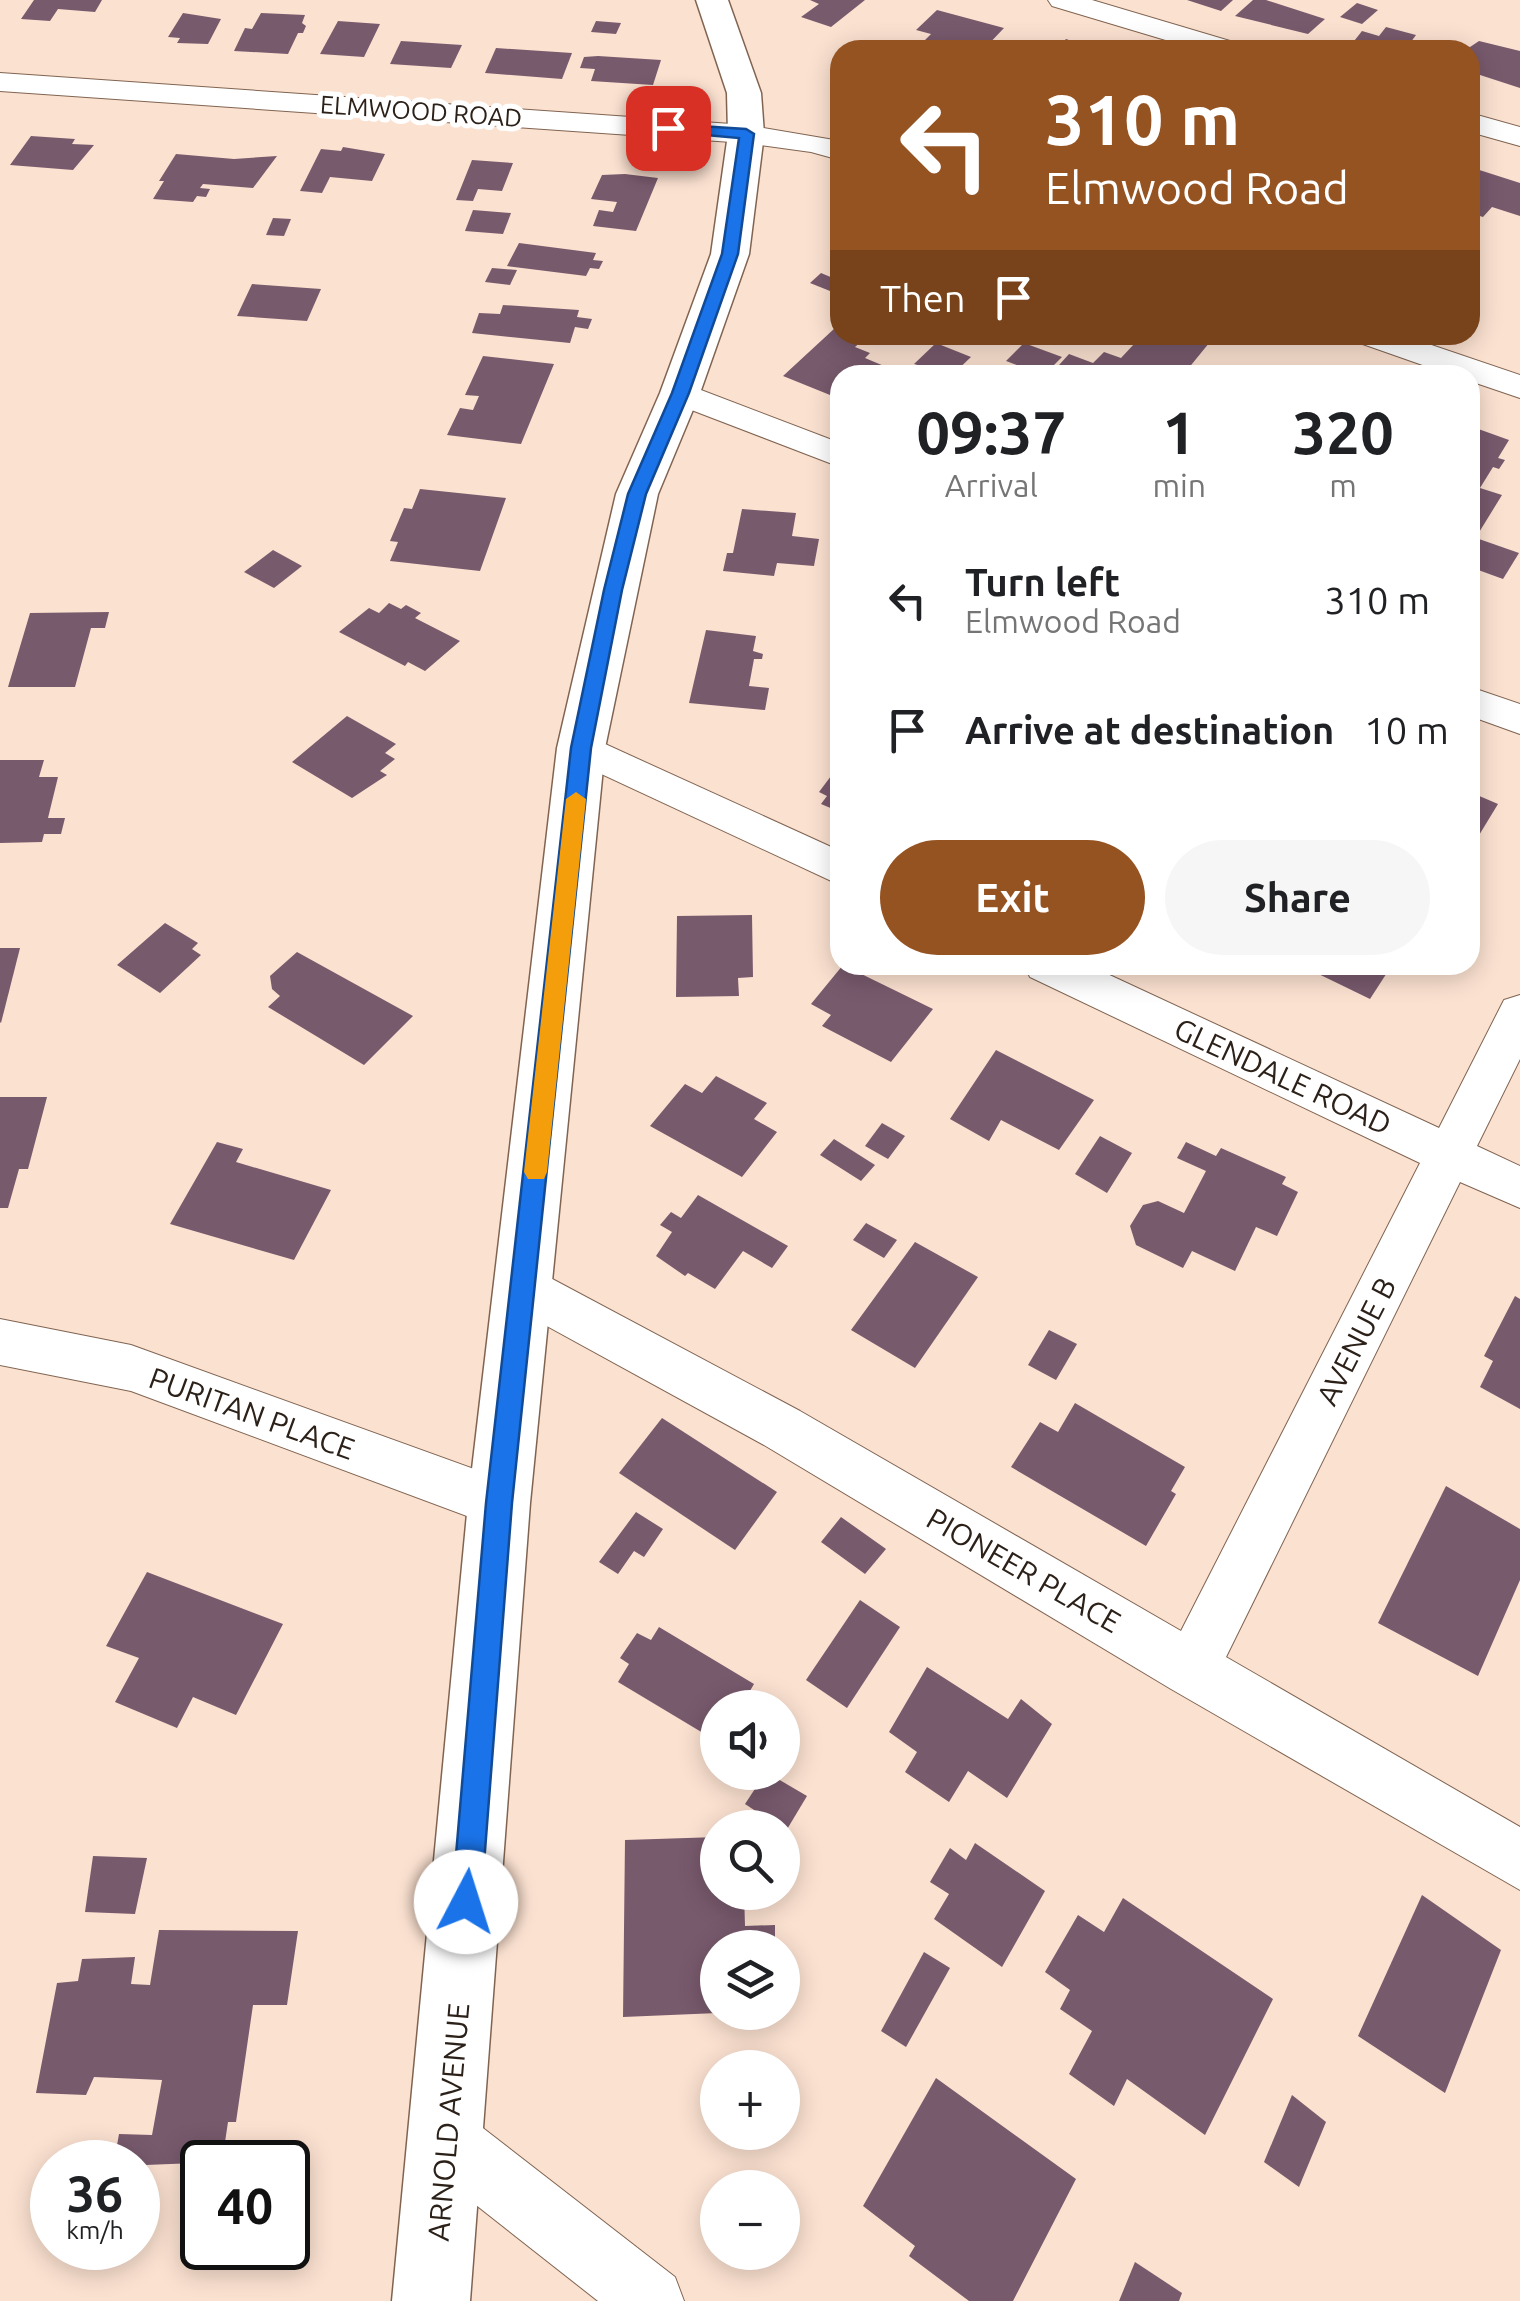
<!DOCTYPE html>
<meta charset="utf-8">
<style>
body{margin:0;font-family:Ubuntu,sans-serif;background:#f6f6f6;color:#202124;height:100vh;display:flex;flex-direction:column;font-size:38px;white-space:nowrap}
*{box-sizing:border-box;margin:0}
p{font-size:32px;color:#757577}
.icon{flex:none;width:55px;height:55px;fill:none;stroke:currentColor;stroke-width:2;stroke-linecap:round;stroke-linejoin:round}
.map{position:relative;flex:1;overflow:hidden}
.panel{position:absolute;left:830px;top:365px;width:650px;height:610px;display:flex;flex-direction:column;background:#fff;border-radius:30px;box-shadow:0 5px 25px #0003}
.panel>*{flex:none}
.guide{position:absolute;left:830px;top:40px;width:650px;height:305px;border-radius:30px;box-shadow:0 5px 25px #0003;background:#965322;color:#fff;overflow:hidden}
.fabs{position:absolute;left:700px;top:1690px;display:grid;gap:20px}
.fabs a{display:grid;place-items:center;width:100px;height:100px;border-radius:50%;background:#fff;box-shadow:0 5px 25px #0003;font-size:50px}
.speed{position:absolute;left:30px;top:2140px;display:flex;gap:20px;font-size:50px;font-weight:700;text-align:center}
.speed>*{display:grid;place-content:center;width:130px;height:130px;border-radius:50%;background:#fff;box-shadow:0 5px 25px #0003;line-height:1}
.speed small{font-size:25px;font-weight:400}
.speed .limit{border:5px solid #111;border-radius:15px;background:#fff;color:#111}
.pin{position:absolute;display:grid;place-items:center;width:85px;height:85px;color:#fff;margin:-42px;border-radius:20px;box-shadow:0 5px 15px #0006}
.me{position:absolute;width:110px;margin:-55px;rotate:5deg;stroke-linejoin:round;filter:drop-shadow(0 0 8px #0008)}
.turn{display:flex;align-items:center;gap:35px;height:210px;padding:0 50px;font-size:45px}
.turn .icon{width:130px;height:130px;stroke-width:2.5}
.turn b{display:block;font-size:70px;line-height:85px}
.then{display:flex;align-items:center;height:95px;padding:0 50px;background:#0003;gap:20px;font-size:38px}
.eta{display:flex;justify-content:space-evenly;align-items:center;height:170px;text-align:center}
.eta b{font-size:60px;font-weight:700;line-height:70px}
.button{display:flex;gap:20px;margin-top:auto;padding:20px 50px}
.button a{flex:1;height:115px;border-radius:60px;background:#965322;color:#fff;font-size:40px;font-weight:700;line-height:115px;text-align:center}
.button a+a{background:#f6f6f6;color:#202124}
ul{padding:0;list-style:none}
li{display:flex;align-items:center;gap:30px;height:130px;padding:0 50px}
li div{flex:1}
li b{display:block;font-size:38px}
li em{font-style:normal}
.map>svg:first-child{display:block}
.building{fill:#785a6d}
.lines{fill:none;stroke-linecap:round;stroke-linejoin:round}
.street-casing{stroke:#806451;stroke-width:2}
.secondary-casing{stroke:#806451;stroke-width:3}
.street{fill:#fff;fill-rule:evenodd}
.secondary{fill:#fff;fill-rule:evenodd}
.route{fill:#1a73e8;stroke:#114b97;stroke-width:2.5}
.slow{fill:#f59e0b}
.labels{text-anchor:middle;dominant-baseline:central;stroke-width:10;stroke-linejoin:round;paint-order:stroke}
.far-street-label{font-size:25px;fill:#2c2119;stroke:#fff}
.street-label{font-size:30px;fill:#2c2119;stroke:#fff}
</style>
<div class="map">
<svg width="1520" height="2301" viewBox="0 0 1520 2301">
<rect width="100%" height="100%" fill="#fbe1d0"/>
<g class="building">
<polygon points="34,0 102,0 95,12 58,9 50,21 21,19"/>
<polygon points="865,0 831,27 801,17 819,4 810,0"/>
<polygon points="1187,0 1233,0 1221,11"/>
<polygon points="1253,0 1266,0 1325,19 1308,34 1235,16"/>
<polygon points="1357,3 1378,10 1362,24 1340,17"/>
<polygon points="937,10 1004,28 983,50 946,41 938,48 921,44 931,34 916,30"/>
<polygon points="183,13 221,19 208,44 177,43 180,38 168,37"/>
<polygon points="261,13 305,15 302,23 306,26 303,33 298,33 288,54 234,51 245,28 252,29"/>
<polygon points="338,21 380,24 364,57 320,54"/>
<polygon points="596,21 621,23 616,34 591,32"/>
<polygon points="1386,27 1416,35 1405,50 1347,50 1362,31 1379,36"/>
<polygon points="1066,39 1098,50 1027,50 1036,42 1057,48"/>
<polygon points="401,41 462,45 451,68 390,64"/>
<polygon points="1479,41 1520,51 1520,88 1477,74 1470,82 1470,50 1450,50 1456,43 1470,47"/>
<polygon points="496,48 572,53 562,79 485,73"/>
<polygon points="598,56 661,60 653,85 591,81 595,69 580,68 584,57"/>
<polygon points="31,136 75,139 72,144 94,145 73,170 10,165"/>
<polygon points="343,147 385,154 372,181 330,177 322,193 300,191 321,149 341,151"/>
<polygon points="176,154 234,159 277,156 253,188 203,184 200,188 210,189 206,197 197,196 193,202 153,199 164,181 159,181"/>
<polygon points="472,160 513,163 502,191 478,189 473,201 456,200"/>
<polygon points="1470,167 1520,183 1520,216 1492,207 1483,217 1470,213"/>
<polygon points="625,174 658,178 636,231 593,226 599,210 613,212 617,202 591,199 602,175"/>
<polygon points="473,210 511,213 503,234 465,231"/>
<polygon points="273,218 291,219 284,236 266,235"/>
<polygon points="519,243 596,253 593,260 603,261 599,269 590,268 586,276 507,266"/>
<polygon points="492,268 517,270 510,285 485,282"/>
<polygon points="821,273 840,281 840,295 810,283"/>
<polygon points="252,284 321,289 307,321 237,316"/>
<polygon points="503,305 579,310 577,317 592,319 588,329 575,327 570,343 472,333 479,313 500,314"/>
<polygon points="835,328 840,335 864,339 855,347 870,353 865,358 884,366 874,375 840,375 840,385 830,395 783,376"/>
<polygon points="1128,335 1214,337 1183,375 1050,375 1069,354 1093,363 1104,352 1121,358 1135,343 1124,339"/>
<polygon points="936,343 971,357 952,375 914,364"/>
<polygon points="1024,343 1062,357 1044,375 1006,361"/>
<polygon points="483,356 554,364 521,444 447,435 460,408 473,410 479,396 465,395"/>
<polygon points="1470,426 1509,440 1498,458 1505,460 1499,469 1493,467 1480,488 1502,495 1478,534 1470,531 1470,495 1477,485 1470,491"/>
<polygon points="420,489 506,498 480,571 390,561 398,542 390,541 404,508 412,509"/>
<polygon points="742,509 796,513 792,536 819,539 814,566 777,563 774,576 723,571 727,553 733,553"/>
<polygon points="1479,539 1519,553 1503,579 1470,567 1470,554"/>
<polygon points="273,550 302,566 274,588 244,572"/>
<polygon points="389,603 401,609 406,605 421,613 415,618 460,641 425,671 408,662 405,666 339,632 369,608 379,613"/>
<polygon points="109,612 105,628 91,628 75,687 8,687 30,613"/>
<polygon points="706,630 756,636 753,651 763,654 762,659 754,659 749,686 769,688 765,710 689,703"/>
<polygon points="347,716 396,744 385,753 395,759 380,771 387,775 352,798 292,762"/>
<polygon points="0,760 44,760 39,777 58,777 48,818 65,818 61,834 44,834 42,842 0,843"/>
<polygon points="840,764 840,812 821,804 827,796 819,792"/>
<polygon points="1470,792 1498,804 1470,850"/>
<polygon points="752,915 753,977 738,978 739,996 676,997 677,916"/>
<polygon points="165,923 198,943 192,949 201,955 160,993 117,965"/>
<polygon points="0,948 20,948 1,1023 0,1022"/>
<polygon points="297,952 413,1016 364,1065 268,1007 280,996 272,989 270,976"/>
<polygon points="843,965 933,1009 891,1062 822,1026 831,1015 811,1004"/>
<polygon points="1300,965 1392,965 1370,999"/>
<polygon points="996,1050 1094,1100 1059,1150 1001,1120 989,1141 950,1119"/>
<polygon points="716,1076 767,1103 754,1119 777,1132 742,1177 650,1126 685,1084 702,1093"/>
<polygon points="0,1097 47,1097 28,1169 19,1169 8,1208 0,1208"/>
<polygon points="882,1123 905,1136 888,1159 865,1146"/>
<polygon points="1100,1136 1132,1153 1107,1193 1075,1174"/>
<polygon points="834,1139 875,1165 861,1181 820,1155"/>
<polygon points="217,1142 243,1149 236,1162 331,1190 294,1260 170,1224"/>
<polygon points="1186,1142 1216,1156 1221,1148 1286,1177 1282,1184 1298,1192 1277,1236 1256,1227 1235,1271 1192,1251 1183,1268 1136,1245 1130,1226 1143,1205 1158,1201 1184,1213 1206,1171 1177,1158"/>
<polygon points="698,1195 788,1246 772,1268 743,1251 715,1289 688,1273 685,1276 656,1256 672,1232 660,1225 671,1212 681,1218"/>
<polygon points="866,1223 897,1240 884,1258 853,1240"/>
<polygon points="915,1242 978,1277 915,1368 851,1330"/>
<polygon points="1515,1296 1520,1299 1520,1409 1480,1387 1493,1361 1484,1356"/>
<polygon points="1049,1330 1077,1344 1056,1380 1028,1365"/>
<polygon points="1075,1403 1185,1467 1171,1491 1176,1494 1146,1546 1011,1467 1040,1422 1058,1432"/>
<polygon points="662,1418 777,1492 735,1550 619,1473"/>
<polygon points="1446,1486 1520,1529 1520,1580 1478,1676 1378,1623"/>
<polygon points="636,1512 663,1529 644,1557 634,1551 618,1574 599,1562"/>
<polygon points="841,1517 886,1549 865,1574 821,1542"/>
<polygon points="147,1572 283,1624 236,1715 193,1697 177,1728 115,1702 139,1658 106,1646"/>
<polygon points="860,1600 900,1627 847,1708 806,1680"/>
<polygon points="659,1627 754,1684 740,1708 718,1708 718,1742 618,1682 629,1664 620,1658 637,1633 651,1640"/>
<polygon points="927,1667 1008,1719 1021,1699 1052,1724 1007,1798 968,1771 949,1802 905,1772 917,1752 889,1732"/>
<polygon points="766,1772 807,1796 786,1831 745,1804"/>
<polygon points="718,1837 718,1892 744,1892 745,1926 775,1925 775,1948 718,1948 718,2013 623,2017 625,1840"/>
<polygon points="975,1843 1045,1891 1002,1967 934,1919 949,1894 930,1882 950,1848 966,1860"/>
<polygon points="93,1856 147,1858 135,1914 85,1912"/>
<polygon points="1422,1895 1501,1950 1445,2093 1358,2036"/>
<polygon points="1123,1898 1273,1999 1205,2135 1127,2079 1114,2106 1069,2074 1092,2031 1060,2009 1070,1990 1045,1972 1078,1915 1104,1932"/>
<polygon points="159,1930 298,1931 287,2005 253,2005 236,2122 228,2122 222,2162 145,2165 140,2200 138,2162 114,2162 119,2134 152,2135 162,2080 94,2077 86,2095 36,2093 57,1983 78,1981 82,1959 135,1957 131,1984 150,1985"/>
<polygon points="924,1952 950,1968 906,2047 881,2031"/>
<polygon points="936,2078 1076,2179 1013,2301 969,2301 909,2256 915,2246 863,2206"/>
<polygon points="1292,2095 1326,2122 1299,2187 1264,2162"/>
<polygon points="1135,2262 1182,2293 1179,2301 1119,2301"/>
</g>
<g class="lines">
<g class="street-casing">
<g id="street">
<polygon points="1048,0 1092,0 1240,44 1245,50 1199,50 1052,6"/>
<polygon points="0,73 746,125 840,141 840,160 811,152 746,143 0,91"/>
<polygon points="1470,113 1520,127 1520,146 1470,132"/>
<polygon points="1352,335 1402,335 1520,375 1520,398 1470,381 1470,375 1451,375 1357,342"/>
<polygon points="680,382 840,443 840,467 668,401 663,393 668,385"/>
<polygon points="1470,687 1520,704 1520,734 1470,716"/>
<polygon points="581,733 840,851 840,885 567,758 561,748 567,738"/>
<polygon points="1024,965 1088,965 1439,1128 1504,1000 1520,995 1520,1059 1477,1146 1520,1166 1520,1208 1460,1182 1226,1657 1520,1827 1520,1890 1171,1689 764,1445 505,1303 498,1288 505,1273 523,1266 541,1273 800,1411 1181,1631 1420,1163 1030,977"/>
<polygon points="0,1319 131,1345 518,1485 526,1503 518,1521 499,1528 131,1391 0,1365"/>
<polygon points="447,2109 470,2118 675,2277 684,2301 598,2301 424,2164 415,2141 424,2118"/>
</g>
</g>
<g class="secondary-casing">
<polygon id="secondary" points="696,0 728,0 761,93 764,134 749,254 700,393 658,494 605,748 530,1503 470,2301 392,2301 468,1503 557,748 616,494 660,393 711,254 728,134 727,93"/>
</g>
<use href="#street" class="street"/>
<use href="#secondary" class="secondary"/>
</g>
<polygon class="route" points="668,124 746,129 754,134 738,254 689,393 646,494 622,590 591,748 512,1503 481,1902 477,1912 466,1916 456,1912 452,1902 486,1503 571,748 604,590 628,494 672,393 722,254 739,138 663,131 663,125"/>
<polygon class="slow" points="576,792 586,799 547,1172 544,1179 528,1179 524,1172 566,799"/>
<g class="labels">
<g class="far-street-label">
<text transform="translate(421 111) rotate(4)">ELMWOOD ROAD</text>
</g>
<g class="street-label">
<text transform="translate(1283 1076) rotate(25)">GLENDALE ROAD</text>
<text transform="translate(1356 1341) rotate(-63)">AVENUE B</text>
<text transform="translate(252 1413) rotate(20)">PURITAN PLACE</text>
<text transform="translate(1024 1570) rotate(30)">PIONEER PLACE</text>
<text transform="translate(448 2122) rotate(-85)">ARNOLD AVENUE</text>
</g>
</g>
</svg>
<div class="fabs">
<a><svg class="icon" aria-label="sound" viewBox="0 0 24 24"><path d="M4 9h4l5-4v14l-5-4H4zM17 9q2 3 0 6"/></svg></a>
<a><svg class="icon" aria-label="search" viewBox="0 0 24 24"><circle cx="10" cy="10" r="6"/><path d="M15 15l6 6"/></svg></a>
<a><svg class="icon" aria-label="layers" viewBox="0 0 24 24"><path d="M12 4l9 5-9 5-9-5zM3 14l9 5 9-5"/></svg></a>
<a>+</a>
<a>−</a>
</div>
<div class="speed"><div>36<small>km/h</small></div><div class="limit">40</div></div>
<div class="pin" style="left:668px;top:128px;background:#d93025"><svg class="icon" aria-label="arrive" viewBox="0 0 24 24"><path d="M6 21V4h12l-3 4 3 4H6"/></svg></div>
<svg class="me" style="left:466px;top:1902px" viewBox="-20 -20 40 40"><circle r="19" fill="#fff"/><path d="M0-13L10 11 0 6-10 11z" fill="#1a73e8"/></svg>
<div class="guide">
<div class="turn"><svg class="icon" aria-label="left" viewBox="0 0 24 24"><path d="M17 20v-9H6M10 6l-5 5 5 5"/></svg><div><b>310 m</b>Elmwood Road</div></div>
<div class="then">Then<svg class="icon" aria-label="arrive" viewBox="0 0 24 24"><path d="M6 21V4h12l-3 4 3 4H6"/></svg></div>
</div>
<section class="panel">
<div class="eta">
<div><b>09:37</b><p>Arrival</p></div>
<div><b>1</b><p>min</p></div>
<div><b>320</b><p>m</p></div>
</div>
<ul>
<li><svg class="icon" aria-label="left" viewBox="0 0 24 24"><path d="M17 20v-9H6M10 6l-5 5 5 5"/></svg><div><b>Turn left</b><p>Elmwood Road</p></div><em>310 m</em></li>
<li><svg class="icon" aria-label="arrive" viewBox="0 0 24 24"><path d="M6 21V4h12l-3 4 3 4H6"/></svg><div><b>Arrive at destination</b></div><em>10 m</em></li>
</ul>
<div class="button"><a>Exit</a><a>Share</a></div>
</section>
</div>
